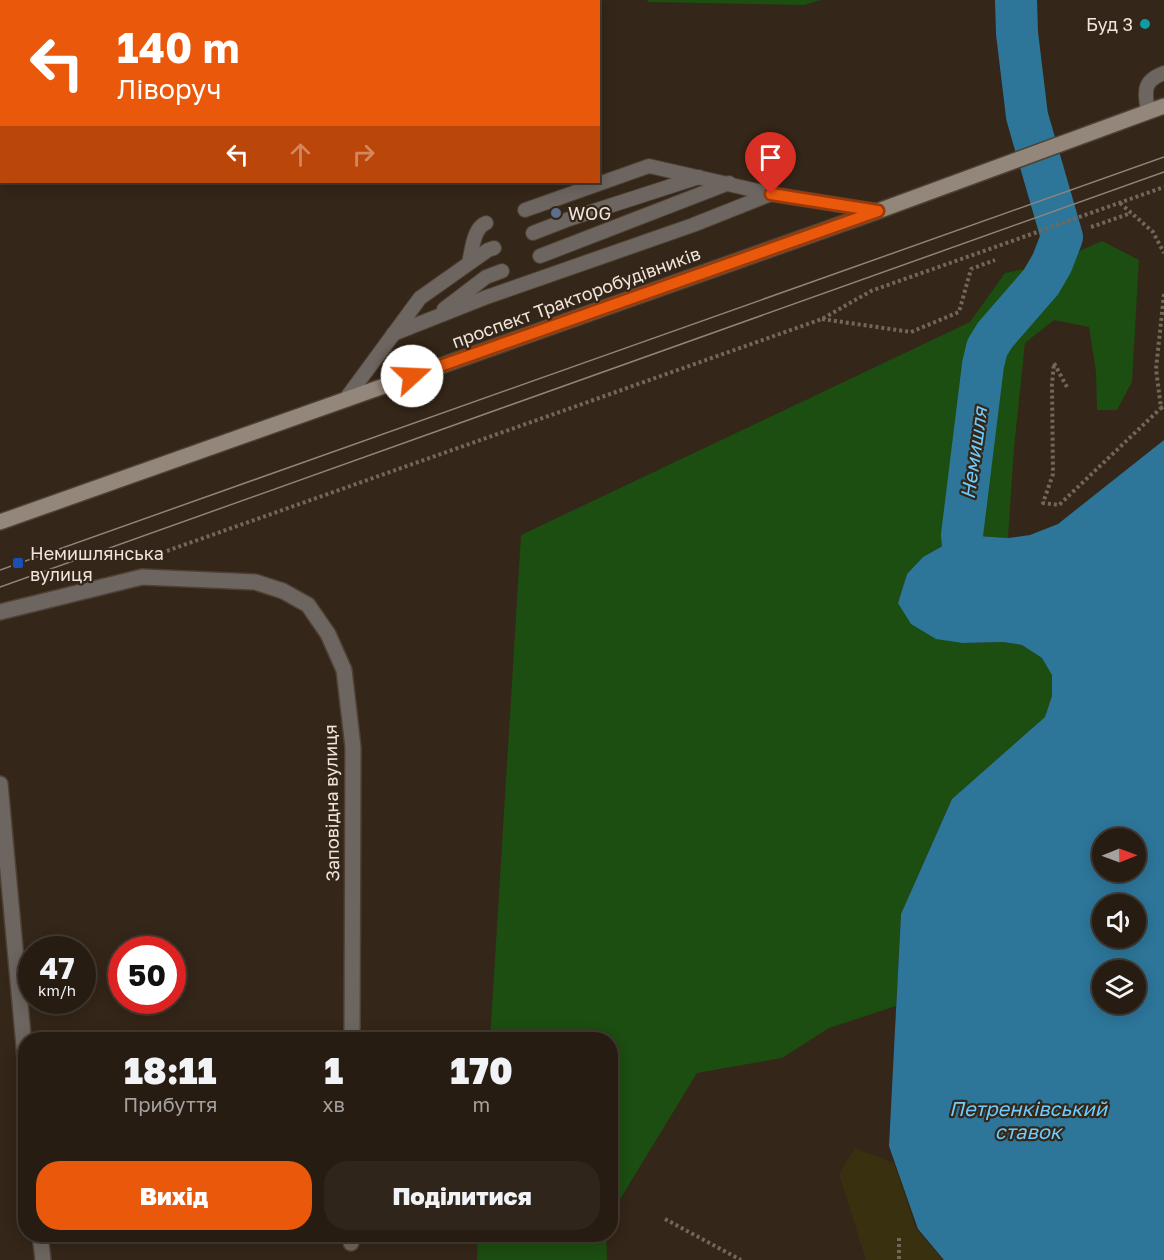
<!DOCTYPE html>
<html lang="uk">
<meta charset="utf-8">
<style>
body{margin:0;font-family:"Golos Text",sans-serif;background:#2f251b;color:#f1f3f6;height:100vh;display:flex;flex-direction:column;font-size:22px;white-space:nowrap}
*{box-sizing:border-box;margin:0}
p{font-size:20px;color:#a4a19f}
.icon{flex:none;width:33px;height:33px;fill:none;stroke:currentColor;stroke-width:2;stroke-linecap:round;stroke-linejoin:round}
.map{position:relative;flex:1;overflow:hidden}
.details{position:absolute;left:18px;top:1032px;width:600px;height:210px;display:flex;flex-direction:column;background:#271c12;border-radius:24px;box-shadow:0 3px 15px #0003,0 0 0 2px #433a32}
.details>*{flex:none}
.banner{position:absolute;left:0px;top:0px;width:600px;height:183px;box-shadow:0 3px 15px #0003,0 0 0 2px #433a32;background:#ea580c;color:#fff;overflow:hidden}
.needle{width:39px;rotate:89deg}
.buttons{position:absolute;left:1092px;top:828px;display:grid;gap:12px}
.buttons a{display:grid;place-items:center;width:54px;height:54px;border-radius:50%;background:#271c12;box-shadow:0 3px 15px #0003,0 0 0 2px #433a32;font-size:30px}
.speed{position:absolute;left:18px;top:936px;display:flex;gap:12px;font-size:30px;font-weight:700;text-align:center}
.speed>*{display:grid;place-content:center;width:78px;height:78px;border-radius:50%;background:#271c12;box-shadow:0 3px 15px #0003,0 0 0 2px #433a32;line-height:1}
.speed small{font-size:15px;font-weight:400}
.speed .limit{border:9px solid #d22;background:#fff;color:#111}
.pin{position:absolute;display:grid;place-items:center;width:51px;height:51px;color:#fff;margin:-62px -26px;border-radius:50% 50% 50% 0;rotate:-45deg;box-shadow:0 0 6px #0007}
.pin .icon{rotate:45deg}
.me{position:absolute;width:66px;margin:-33px;rotate:70deg;stroke-linejoin:round;filter:drop-shadow(0 0 4px #0008)}
.turn{display:flex;align-items:center;gap:21px;height:126px;padding:0 18px;font-size:27px}
.turn .icon{width:78px;height:78px;stroke-width:2.5}
.turn b{display:block;font-size:42px;line-height:51px}
.lanes{display:flex;align-items:center;height:57px;padding:0 18px;background:#0003;justify-content:center;gap:30px;direction:ltr}
.lanes .off{opacity:.35}
.eta{display:flex;justify-content:space-evenly;align-items:center;height:102px;text-align:center}
.eta b{font-size:36px;font-weight:800;line-height:42px}
.cta{display:flex;gap:12px;margin-top:auto;padding:12px 18px}
.cta a{flex:1;height:69px;border-radius:24px;background:#ea580c;color:#fff;font-size:24px;font-weight:800;line-height:69px;text-align:center}
.cta a+a{background:#2f251b;color:#f1f3f6}
.map>svg:first-child{display:block}
.green{fill:#1c4d11}
.sand{fill:#38300f}
.water{fill:#2d769a;fill-rule:evenodd}
.lines{fill:none;stroke-linecap:round;stroke-linejoin:round}
.river{stroke:#2d769a;stroke-width:42}
.service-casing{stroke:#4e4133;stroke-width:16}
.minor-casing{stroke:#4e4133;stroke-width:18}
.tertiary-casing{stroke:#4e4133;stroke-width:18}
.secondary-casing{stroke:#4e4133;stroke-width:18}
.path{stroke:#73675a;stroke-width:4;stroke-dasharray:3 3;stroke-linecap:butt}
.service{stroke:#6d655f;stroke-width:14}
.minor{stroke:#6d655f;stroke-width:15}
.tertiary{stroke:#6d655f;stroke-width:15}
.secondary{stroke:#93877c;stroke-width:15}
.tram{stroke:#908479;stroke-width:1.5}
.route-casing{stroke:#983908;stroke-width:15}
.route{stroke:#ea580c;stroke-width:10}
.culture-dot{fill:#0f9aa8;stroke:#342618;stroke-width:2}
.service-dot{fill:#5c6f8a;stroke:#342618;stroke-width:2}
.transit-dot{fill:#1a4fb4;stroke:#342618;stroke-width:2}
.labels{text-anchor:middle;dominant-baseline:central;stroke-width:4.5;stroke-linejoin:round;paint-order:stroke}
.poi-label{font-size:18px;fill:#efe5dc;stroke:#342618;text-anchor:start}
.street-label{font-size:18px;fill:#efe5dc;stroke:#342618}
.water-label{font-size:20px;font-style:italic;fill:#6dcdff;stroke:#342618}
</style>
<div class="map">
<svg width="1164" height="1260" viewBox="0 0 1164 1260">
<rect width="100%" height="100%" fill="#342618"/>
<g class="green">
<polygon points="647,0 821,0 804,5 648,2"/>
<polygon points="1102,241 1139,260 1132,382 1117,410 1097,410 1096,372 1089,327 1054,320 1025,343 1014,448 1008,538 962,535 923,557 907,574 898,603 963,643 1003,642 1022,645 1042,658 1052,674 1052,696 1045,717 952,799 901,914 896,1006 829,1028 782,1058 697,1073 611,1214 610,1040 490,1040 521,535 970,322 1005,273 1052,263"/>
<polygon points="478,1235 606,1235 607,1260 477,1260"/>
</g>
<polygon class="sand" points="855,1148 894,1163 916,1229 943,1260 866,1260 839,1174"/>
<path class="water" d="M1164 440V1260H944L918 1229 889 1146 901 914 952 799 1045 717 1052 696V675L1042 658 1022 645 1003 642 963 643 936 639 911 624 898 603 907 574 923 557 962 535 1008 538 1030 535 1058 524ZM1102 838H1136V872H1102ZM1102 904H1136V938H1102ZM1102 970H1136V1004H1102Z"/>
<g class="lines">
<path class="river" d="M982 585C964 571 964 556 962 535L983 365 987 348 995 335 1041 282 1052 263 1062 237 1027 116 1017 33 1016 0"/>
<g class="service-casing">
<g id="service">
<path d="M1148 112C1145 92 1142 81 1164 73"/>
<polyline points="525,210 649,166 771,194 878,211"/>
<polyline points="533,233 569,219 699,177"/>
<polyline points="540,256 729,183"/>
<path d="M469 263C472 251 473 228 486 223"/>
<polyline points="444,309 486,277 502,271"/>
<polyline points="393,334 484,298 693,225 771,194"/>
<polyline points="345,400 420,298 488,250 494,248"/>
</g>
</g>
<g class="minor-casing">
<g id="minor">
<polyline points="0,104 2,103"/>
<polyline points="0,612 142,577 255,582 283,591 308,605 328,634 344,670 353,747 352,1040"/>
<polyline points="351,1243 351,1234"/>
</g>
</g>
<g class="tertiary-casing">
<g id="tertiary">
<polyline points="0,784 26,1068"/>
<polyline points="40,1234 43,1260"/>
</g>
</g>
<g class="secondary-casing">
<polyline id="secondary" points="0,522 878,211 1164,106"/>
</g>
<g class="path">
<polyline points="1120,203 1153,232 1164,253"/>
<polyline points="1091,227 1131,213"/>
<polyline points="1164,294 1156,369 1161,408 1164,406"/>
<polyline points="822,319 911,332 959,312 971,269 995,260"/>
<polyline points="1067,387 1054,363 1052,384 1053,474 1043,503 1059,505 1161,408"/>
<polyline points="150,557 822,319 871,291 1164,187"/>
<polyline points="665,1219 741,1260"/>
<polyline points="899,1238 899,1260"/>
</g>
<use href="#service" class="service"/>
<use href="#minor" class="minor"/>
<use href="#tertiary" class="tertiary"/>
<use href="#secondary" class="secondary"/>
<g class="tram">
<polyline points="0,570 1164,157"/>
<polyline points="0,587 1164,172"/>
</g>
</g>
<g class="lines">
<g class="route-casing">
<polyline id="route" points="412,376 878,211 771,194"/>
</g>
<use href="#route" class="route"/>
</g>
<circle class="culture-dot" cx="1145" cy="24" r="6"/>
<circle class="service-dot" cx="556" cy="213" r="6"/>
<rect class="transit-dot" x="12" y="557" width="12" height="12" rx="3"/>
<g class="labels">
<g class="poi-label">
<text x="1133" y="24" text-anchor="end">Буд 3</text>
<text x="568" y="213">WOG</text>
<text x="30" y="553">Немишлянська<tspan x="30" dy="21">вулиця</tspan></text>
</g>
<g class="street-label">
<text transform="translate(576 297) rotate(-20)">проспект Тракторобудівників</text>
<text transform="translate(331 803) rotate(-91)">Заповідна вулиця</text>
</g>
<g class="water-label">
<text transform="translate(973 453) rotate(-82)">Немишля</text>
<text x="1028" y="1108">Петренківський<tspan x="1028" dy="23">ставок</tspan></text>
</g>
</g>
</svg>
<div class="buttons">
<a><svg class="needle" viewBox="-14 -14 28 28"><path d="M0-13l5 13h-10z" fill="#e53935"/><path d="M0 13l5-13h-10z" fill="#a4a19f"/></svg></a>
<a><svg class="icon" aria-label="sound" viewBox="0 0 24 24"><path d="M4 9h4l5-4v14l-5-4H4zM17 9q2 3 0 6"/></svg></a>
<a><svg class="icon" aria-label="layers" viewBox="0 0 24 24"><path d="M12 4l9 5-9 5-9-5zM3 14l9 5 9-5"/></svg></a>
</div>
<div class="speed"><div>47<small>km/h</small></div><div class="limit">50</div></div>
<div class="pin" style="left:771px;top:194px;background:#d93025"><svg class="icon" aria-label="arrive" viewBox="0 0 24 24"><path d="M6 21V4h12l-3 4 3 4H6"/></svg></div>
<svg class="me" style="left:412px;top:376px" viewBox="-20 -20 40 40"><circle r="19" fill="#fff"/><path d="M0-13L10 11 0 6-10 11z" fill="#ea580c"/></svg>
<div class="banner">
<div class="turn"><svg class="icon" aria-label="left" viewBox="0 0 24 24"><path d="M17 20v-9H6M10 6l-5 5 5 5"/></svg><div><b>140 m</b>Ліворуч</div></div>
<div class="lanes"><svg class="icon" aria-label="left" viewBox="0 0 24 24"><path d="M17 20v-9H6M10 6l-5 5 5 5"/></svg><svg class="icon off" aria-label="ahead" viewBox="0 0 24 24"><path d="M12 20V5M6 11l6-6 6 6"/></svg><svg class="icon off" aria-label="right" viewBox="0 0 24 24"><path d="M7 20v-9h11M14 6l5 5-5 5"/></svg></div>
</div>
<section class="details">
<div class="eta">
<div><b>18:11</b><p>Прибуття</p></div>
<div><b>1</b><p>хв</p></div>
<div><b>170</b><p>m</p></div>
</div>
<div class="cta"><a>Вихід</a><a>Поділитися</a></div>
</section>
</div>
